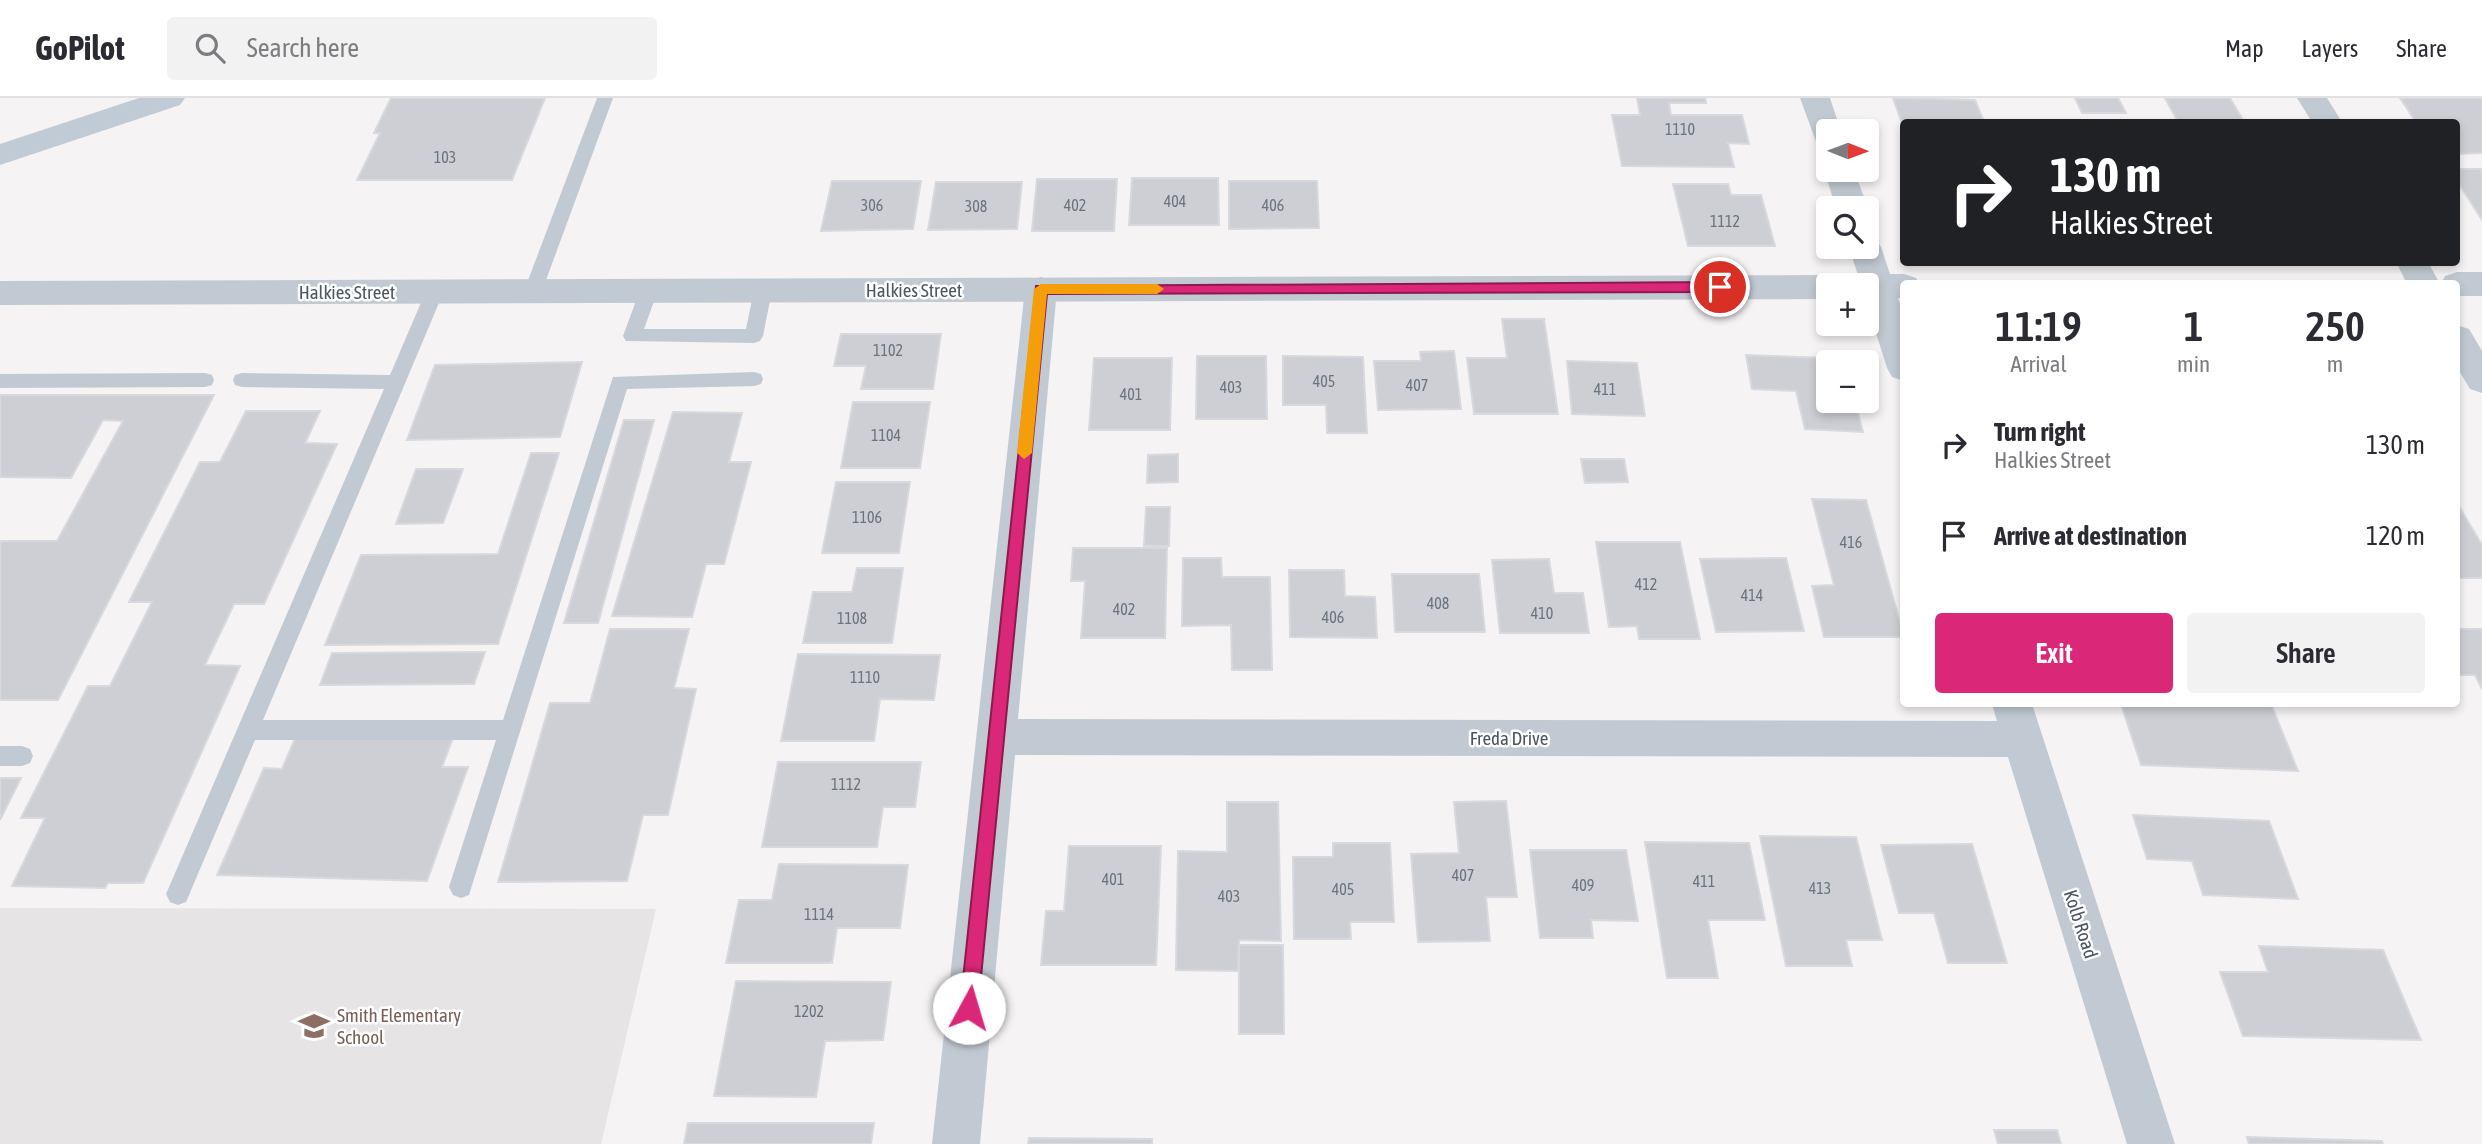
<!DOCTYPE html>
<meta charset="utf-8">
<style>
body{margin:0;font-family:"Asap Condensed",sans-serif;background:#f2f2f3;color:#2b2b33;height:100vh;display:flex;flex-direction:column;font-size:26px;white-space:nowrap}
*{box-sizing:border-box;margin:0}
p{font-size:23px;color:#7c7c81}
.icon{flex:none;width:38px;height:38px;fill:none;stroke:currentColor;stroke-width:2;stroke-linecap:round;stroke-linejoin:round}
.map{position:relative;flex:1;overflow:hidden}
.sheet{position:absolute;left:1900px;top:182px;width:560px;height:427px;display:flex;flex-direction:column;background:#fff;border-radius:7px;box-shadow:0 4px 10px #0003}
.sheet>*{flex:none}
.top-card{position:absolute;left:1900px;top:21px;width:560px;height:147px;border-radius:7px;box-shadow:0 4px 10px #0003;background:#202124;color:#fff;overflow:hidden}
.needle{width:46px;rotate:91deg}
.fabs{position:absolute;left:1816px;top:21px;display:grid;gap:14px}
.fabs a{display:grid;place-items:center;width:63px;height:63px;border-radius:7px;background:#fff;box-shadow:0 4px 10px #0003;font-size:35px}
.pin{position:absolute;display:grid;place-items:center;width:60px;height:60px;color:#fff;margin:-30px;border:4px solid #fff;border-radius:50%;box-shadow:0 2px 7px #0007}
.me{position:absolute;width:77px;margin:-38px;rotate:6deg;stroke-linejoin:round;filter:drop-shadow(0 0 5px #0008)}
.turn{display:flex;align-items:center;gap:24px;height:147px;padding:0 35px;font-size:32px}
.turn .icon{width:91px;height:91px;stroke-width:2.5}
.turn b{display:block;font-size:49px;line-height:60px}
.eta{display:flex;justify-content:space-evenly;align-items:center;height:119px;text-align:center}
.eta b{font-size:42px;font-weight:600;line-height:49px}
.action{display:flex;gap:14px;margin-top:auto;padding:14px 35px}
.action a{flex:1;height:80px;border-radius:7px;background:#db2777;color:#fff;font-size:28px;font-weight:600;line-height:80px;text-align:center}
.action a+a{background:#f2f2f3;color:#2b2b33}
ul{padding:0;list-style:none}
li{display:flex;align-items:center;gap:21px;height:91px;padding:0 35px}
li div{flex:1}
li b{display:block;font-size:26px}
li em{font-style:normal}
header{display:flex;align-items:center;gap:42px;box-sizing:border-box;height:98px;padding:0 35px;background:#fff;border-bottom:2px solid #e1e1e2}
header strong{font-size:33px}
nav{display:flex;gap:38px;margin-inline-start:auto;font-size:24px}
.search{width:490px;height:63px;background:#f2f2f3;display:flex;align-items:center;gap:18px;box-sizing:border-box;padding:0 24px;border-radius:7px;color:#7c7c81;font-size:26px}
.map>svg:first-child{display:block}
.education{fill:#e6e4e5}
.building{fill:#cdcfd5;stroke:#d7d9de;stroke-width:2}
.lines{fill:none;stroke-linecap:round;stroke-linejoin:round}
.service{fill:#c1cad2;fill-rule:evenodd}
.minor{fill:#c1cad2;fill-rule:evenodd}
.tertiary{fill:#c1cad2;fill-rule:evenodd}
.secondary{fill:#c1cbd6;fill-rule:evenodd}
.route{fill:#db2777;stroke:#8e194d;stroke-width:2}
.slow{fill:#f59e0b}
.labels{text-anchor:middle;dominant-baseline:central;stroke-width:5;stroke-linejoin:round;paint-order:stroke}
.number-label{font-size:16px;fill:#6b747e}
.street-label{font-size:19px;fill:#4a5661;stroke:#fff}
.education-label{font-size:19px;fill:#785e54;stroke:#fff;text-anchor:start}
</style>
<header>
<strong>GoPilot</strong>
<div class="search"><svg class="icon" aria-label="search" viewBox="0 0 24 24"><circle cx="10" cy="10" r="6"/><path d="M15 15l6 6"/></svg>Search here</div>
<nav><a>Map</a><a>Layers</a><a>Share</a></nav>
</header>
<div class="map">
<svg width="2482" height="1046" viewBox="0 0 2482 1046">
<rect width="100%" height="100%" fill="#f5f3f3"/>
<polygon class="education" points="0,810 656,811 601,1046 0,1046"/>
<g class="building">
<polygon points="391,0 545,0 512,82 357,82 380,35 374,35"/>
<polygon points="1637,0 1705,0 1706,5 1669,5 1671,17 1742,17 1749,46 1728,45 1734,69 1622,68 1612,17 1640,17"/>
<polygon points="1893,0 1975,2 1984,24 1904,24 1904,31"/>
<polygon points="2075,0 2118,0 2126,15 2082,15"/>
<polygon points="2165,0 2230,0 2244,24 2178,24"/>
<polygon points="2400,0 2482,0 2482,55 2457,56 2457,24 2416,24"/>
<polygon points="2457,71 2482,71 2482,122 2457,83"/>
<polygon points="1132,80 1218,80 1219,127 1129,127"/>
<polygon points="1037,81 1117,81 1114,133 1032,133"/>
<polygon points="832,83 921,83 913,131 821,133"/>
<polygon points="1229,83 1317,83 1319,130 1229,131"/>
<polygon points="936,84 1022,84 1017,131 928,132"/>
<polygon points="1673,86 1728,86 1731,97 1761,97 1775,148 1688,148"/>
<polygon points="1502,221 1544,221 1558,316 1474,316 1467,260 1507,260"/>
<polygon points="841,236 941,236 933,291 861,291 866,268 834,268"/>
<polygon points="1454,253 1461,311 1378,312 1374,263 1421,263 1420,254"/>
<polygon points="1746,257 1827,260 1829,303 1855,303 1863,334 1805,331 1796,293 1752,291"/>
<polygon points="1197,258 1266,258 1267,321 1196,321"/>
<polygon points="1283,258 1363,259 1367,335 1327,335 1326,307 1283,307"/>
<polygon points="1094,260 1172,260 1170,332 1089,332"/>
<polygon points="1567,263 1637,265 1645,318 1572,316"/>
<polygon points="582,264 560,339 407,342 435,267"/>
<polygon points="0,297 214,297 58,602 0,602 0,443 57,443 123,323 103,322 71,380 0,379"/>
<polygon points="853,304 930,304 920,370 841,370"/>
<polygon points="246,313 320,313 305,345 337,346 264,506 234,506 205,567 240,568 143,785 108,785 105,790 12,788 45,720 21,720 88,588 110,588 152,504 129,504 200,364 220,364"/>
<polygon points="673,314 742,315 729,364 751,364 724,466 706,466 692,519 612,518"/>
<polygon points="624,322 654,322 598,525 564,525"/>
<polygon points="531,355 559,355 498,546 325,547 361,457 498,456"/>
<polygon points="1178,356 1178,384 1147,385 1148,357"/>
<polygon points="1581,361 1624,361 1628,384 1585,385"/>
<polygon points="416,371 463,371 443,425 396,426"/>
<polygon points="836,384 910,384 899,455 822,455"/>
<polygon points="1812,401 1866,402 1904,539 1824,539 1812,488 1834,487"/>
<polygon points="2457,405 2482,447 2482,480 2457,480"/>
<polygon points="1146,409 1170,409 1169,448 1144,448"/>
<polygon points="1596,444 1680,444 1700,541 1639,541 1637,528 1609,529"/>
<polygon points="1073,450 1167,450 1165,540 1081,540 1085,483 1071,483"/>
<polygon points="1183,460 1221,460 1222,479 1270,479 1272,572 1232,572 1231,527 1182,528"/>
<polygon points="1786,460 1804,533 1716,534 1700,461"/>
<polygon points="1549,461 1554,495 1583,495 1589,535 1500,535 1492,462"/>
<polygon points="857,470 903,470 892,545 803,545 813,494 852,494"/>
<polygon points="1289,472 1344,472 1345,498 1375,499 1377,540 1290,539"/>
<polygon points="1392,476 1479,476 1485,534 1395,534"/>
<polygon points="610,531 689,531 674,590 696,591 668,717 643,717 627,783 498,784 550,605 590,605"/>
<polygon points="2457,531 2482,531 2482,591 2475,577 2457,577"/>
<polygon points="485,554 474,586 320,587 332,555"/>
<polygon points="798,556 940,557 934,602 880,601 874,643 781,643"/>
<polygon points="2121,606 2271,606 2298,673 2141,667"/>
<polygon points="297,636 453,640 442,669 468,669 427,783 217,777 264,670 282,671"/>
<polygon points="778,664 921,664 915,709 883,709 877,749 762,749"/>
<polygon points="0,680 21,680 0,722"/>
<polygon points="1506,703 1517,799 1486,799 1490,843 1418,844 1411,756 1459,755 1454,704"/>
<polygon points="1227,704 1278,704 1281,843 1239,842 1238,873 1176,872 1178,753 1227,754"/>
<polygon points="2133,717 2269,723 2298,801 2203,797 2192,763 2147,761"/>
<polygon points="1760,738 1856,739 1882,842 1846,842 1852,868 1786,868"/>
<polygon points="1645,744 1749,745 1765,822 1708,822 1718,880 1667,880"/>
<polygon points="1333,745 1390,745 1394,824 1350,824 1351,841 1294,841 1293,759 1333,759"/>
<polygon points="1972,746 2007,865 1948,865 1934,815 1899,815 1881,747"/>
<polygon points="1069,748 1161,748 1156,867 1041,867 1046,813 1064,813"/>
<polygon points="1530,752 1626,752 1638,823 1591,822 1593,840 1540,840"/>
<polygon points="779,766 908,767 900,830 837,830 832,865 726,865 739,802 772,802"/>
<polygon points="1239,847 1283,847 1284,936 1239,936"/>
<polygon points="2259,848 2383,852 2421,942 2243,938 2220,874 2268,874"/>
<polygon points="736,883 891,884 883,942 825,943 816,999 714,998"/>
<polygon points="688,1025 874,1025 871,1046 684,1046"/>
<polygon points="1994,1032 2057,1032 2061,1046 1998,1046"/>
<polygon points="2247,1039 2382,1043 2383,1046 2249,1046"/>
<polygon points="1029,1040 1152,1041 1152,1046 1028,1046"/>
</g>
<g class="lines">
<g class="service">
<polygon points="597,0 613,0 542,193 539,198 527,198 524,193"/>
<polygon points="649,185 655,187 658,192 644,231 746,231 754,192 757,187 769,187 772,192 763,238 760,243 754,245 626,243 623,238 640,192 643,187"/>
<polygon points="435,186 441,188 444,193 263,622 503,622 613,279 754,274 761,276 763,281 761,286 754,288 627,291 469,797 461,800 453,797 449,789 496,642 255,642 186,804 178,807 170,804 166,796 384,291 242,289 235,287 233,282 235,277 242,275 390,277 426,193 429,188"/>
<polygon points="205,275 212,277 214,282 212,287 205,289 0,290 0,276"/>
<polygon points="0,648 22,648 30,651 33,658 30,665 22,668 0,668"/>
</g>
<g class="minor">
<polygon points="1800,0 1830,0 1841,33 1829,33 1829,52 1818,49"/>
<polygon points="2297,0 2327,0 2342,24 2312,24"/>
<polygon points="1829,64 1829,72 1854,72 1868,110 1867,111 1836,110 1824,72"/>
<polygon points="1867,138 1876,141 1881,149 1904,218 1904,283 1892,279 1887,270 1867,207 1867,187 1861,187 1849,149 1867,149"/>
<polygon points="2396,164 2428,164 2440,186 2407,186"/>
<polygon points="1041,179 1053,183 1057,191 1018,621 1997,623 1992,606 2032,606 2175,1046 2127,1046 2008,659 1015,657 980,1046 932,1046 1025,191 1029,183"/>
<polygon points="2457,227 2469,231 2482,253 2482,295 2470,291 2457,269"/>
</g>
<g class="tertiary">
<polygon points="2457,174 2482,174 2482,198 2457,198 2457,186 2441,186 2445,178"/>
<polygon points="1867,176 1904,176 1916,180 1919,186 1904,186 1904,200 1867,200 1867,187 1851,187 1855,180"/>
<polygon points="1829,177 1841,181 1844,187 1829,187 1829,201 0,207 0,183"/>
</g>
<polygon class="secondary" points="139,0 185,0 180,7 0,67 0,46"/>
</g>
<polygon class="route" points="1720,184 1727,189 1720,194 1047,196 978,910 976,917 969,920 963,917 960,910 1036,188"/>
<polygon class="slow" points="1041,186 1157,186 1164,191 1157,196 1047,196 1032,355 1024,361 1017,355 1034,191"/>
<defs>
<g id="school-bare" transform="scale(2.415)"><path d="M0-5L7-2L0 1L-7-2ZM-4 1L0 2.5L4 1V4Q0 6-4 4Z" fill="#8d6e63" stroke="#fff" stroke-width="2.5" paint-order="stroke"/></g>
</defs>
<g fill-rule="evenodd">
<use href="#school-bare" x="314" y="928"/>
</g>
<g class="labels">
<g class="number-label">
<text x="1680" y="31">1110</text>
<text x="445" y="59">103</text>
<text x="1175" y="103">404</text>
<text x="872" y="107">306</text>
<text x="1075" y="107">402</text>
<text x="1273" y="107">406</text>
<text x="976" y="108">308</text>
<text x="1725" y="123">1112</text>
<text x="888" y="252">1102</text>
<text x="1324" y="283">405</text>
<text x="1417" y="287">407</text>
<text x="1231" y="289">403</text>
<text x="1605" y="291">411</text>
<text x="1131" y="296">401</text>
<text x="886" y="337">1104</text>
<text x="867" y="419">1106</text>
<text x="1851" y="444">416</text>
<text x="1646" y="486">412</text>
<text x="1752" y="497">414</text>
<text x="1438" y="505">408</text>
<text x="1124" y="511">402</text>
<text x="1542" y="515">410</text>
<text x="1333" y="519">406</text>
<text x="852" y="520">1108</text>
<text x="865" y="579">1110</text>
<text x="846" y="686">1112</text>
<text x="1463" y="777">407</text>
<text x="1113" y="781">401</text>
<text x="1704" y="783">411</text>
<text x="1583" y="787">409</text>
<text x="1820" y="790">413</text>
<text x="1343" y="791">405</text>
<text x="1229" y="798">403</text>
<text x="819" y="816">1114</text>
<text x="809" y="913">1202</text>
</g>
<g class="street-label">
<text x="914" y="192">Halkies Street</text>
<text x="347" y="194">Halkies Street</text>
<text x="1509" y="640">Freda Drive</text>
<text transform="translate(2081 826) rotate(72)">Kolb Road</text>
</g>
<g class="education-label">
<text x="337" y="917">Smith Elementary<tspan x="337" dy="22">School</tspan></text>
</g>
</g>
</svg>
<div class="fabs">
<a><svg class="needle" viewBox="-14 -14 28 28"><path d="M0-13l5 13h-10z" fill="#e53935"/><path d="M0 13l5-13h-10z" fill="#7c7c81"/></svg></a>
<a><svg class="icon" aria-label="search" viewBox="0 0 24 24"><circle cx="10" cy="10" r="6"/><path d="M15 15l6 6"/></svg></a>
<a>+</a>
<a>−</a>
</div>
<div class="pin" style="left:1720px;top:189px;background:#d93025"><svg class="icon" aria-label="arrive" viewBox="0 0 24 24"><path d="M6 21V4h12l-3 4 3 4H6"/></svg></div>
<svg class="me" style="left:969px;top:910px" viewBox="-20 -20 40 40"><circle r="19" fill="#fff"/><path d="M0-13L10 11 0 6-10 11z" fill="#db2777"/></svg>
<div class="top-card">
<div class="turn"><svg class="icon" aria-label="right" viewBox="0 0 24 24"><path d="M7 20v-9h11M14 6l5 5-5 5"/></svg><div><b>130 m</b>Halkies Street</div></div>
</div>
<section class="sheet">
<div class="eta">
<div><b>11:19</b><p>Arrival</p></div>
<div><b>1</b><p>min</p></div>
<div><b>250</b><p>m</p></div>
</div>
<ul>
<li><svg class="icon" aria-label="right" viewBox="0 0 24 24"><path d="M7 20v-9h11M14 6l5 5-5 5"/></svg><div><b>Turn right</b><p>Halkies Street</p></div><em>130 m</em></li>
<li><svg class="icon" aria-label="arrive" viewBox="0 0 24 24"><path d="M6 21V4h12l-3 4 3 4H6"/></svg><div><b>Arrive at destination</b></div><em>120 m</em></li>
</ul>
<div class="action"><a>Exit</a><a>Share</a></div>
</section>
</div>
